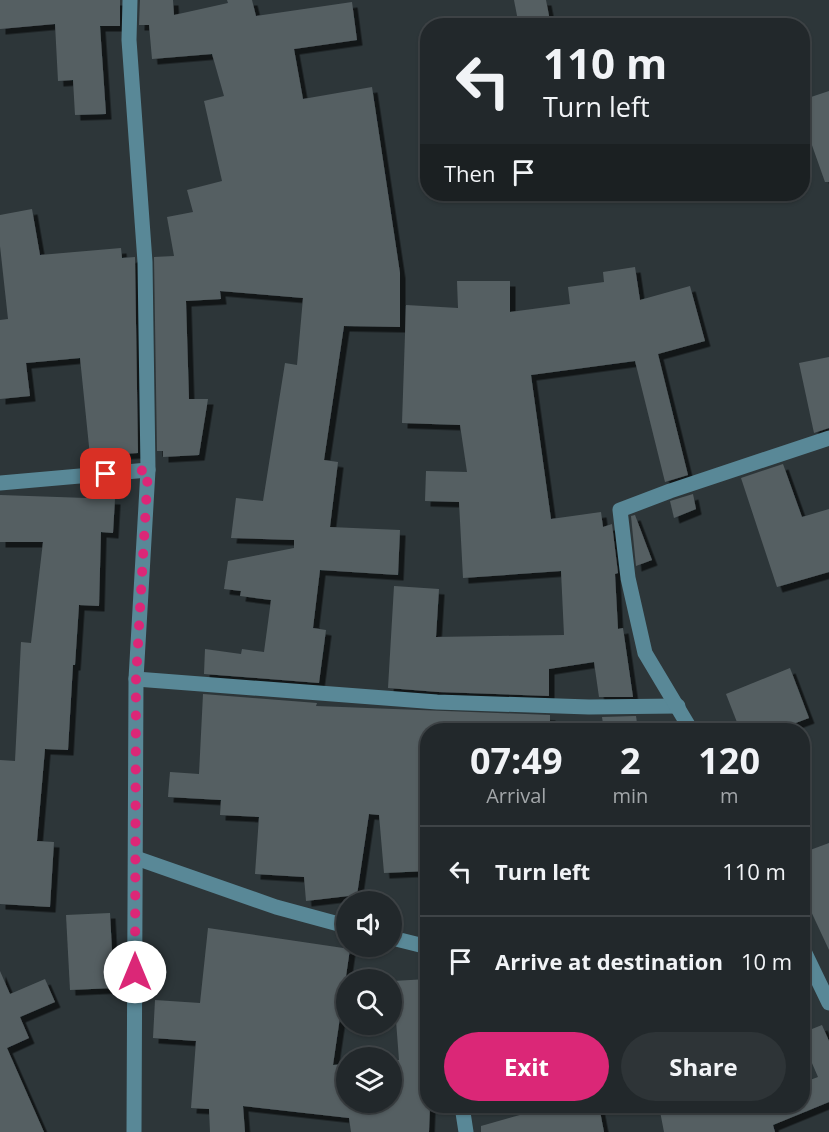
<!DOCTYPE html>
<style>
body{margin:0;font-family:"Open Sans",sans-serif;background:#2e3437;color:#f1f3f6;height:100vh;display:flex;flex-direction:column;font-size:22px;white-space:nowrap}
*{box-sizing:border-box;margin:0}
p{font-size:20px;color:#a2a6a9}
.icon{flex:none;width:33px;height:33px;fill:none;stroke:currentColor;stroke-width:2;stroke-linecap:round;stroke-linejoin:round}
.map{position:relative;flex:1;overflow:hidden}
.panel{position:absolute;left:420px;top:723px;width:390px;height:390px;display:flex;flex-direction:column;background:#22282b;border-radius:24px;box-shadow:0 2px 4px #0004,0 0 0 2px #3f4447}
.panel>*{flex:none}
.hud{position:absolute;left:420px;top:18px;width:390px;height:183px;border-radius:24px;box-shadow:0 2px 4px #0004,0 0 0 2px #3f4447;background:#22282b;color:#f1f3f6;overflow:hidden}
.buttons{position:absolute;left:336px;top:891px;display:grid;gap:12px}
.buttons a{display:grid;place-items:center;width:66px;height:66px;border-radius:50%;background:#22282b;box-shadow:0 2px 4px #0004,0 0 0 2px #3f4447;font-size:30px}
.pin{position:absolute;display:grid;place-items:center;width:51px;height:51px;color:#fff;margin:-26px;border-radius:12px;box-shadow:0 3px 9px #0006}
.me{position:absolute;width:66px;margin:-33px;rotate:0deg;stroke-linejoin:round;filter:drop-shadow(0 0 4px #0008)}
.turn{display:flex;align-items:center;gap:21px;height:126px;padding:0 24px;font-size:27px}
.turn .icon{width:78px;height:78px;stroke-width:2.5}
.turn b{display:block;font-size:42px;line-height:51px}
.then{display:flex;align-items:center;height:57px;padding:0 24px;background:#0003;gap:12px;font-size:22px}
.eta{display:flex;justify-content:space-evenly;align-items:center;height:102px;text-align:center}
.eta b{font-size:36px;font-weight:700;line-height:42px}
.button{display:flex;gap:12px;margin-top:auto;padding:12px 24px}
.button a{flex:1;height:69px;border-radius:36px;background:#db2777;color:#fff;font-size:24px;font-weight:700;line-height:69px;text-align:center}
.button a+a{background:#2e3437;color:#f1f3f6}
ul{padding:0;list-style:none}
li{display:flex;align-items:center;gap:18px;height:90px;padding:0 24px;border-top:2px solid #3f4447}
li div{flex:1}
li b{display:block;font-size:22px}
li em{font-style:normal}
.map>svg:first-child{display:block}
.building{fill:#555f62;filter:url(#shadow)}
.lines{fill:none;stroke-linecap:round;stroke-linejoin:round}
.minor{stroke:#598897;stroke-width:15}
.route{stroke:#db2777;stroke-width:10;stroke-dasharray:0 18}
</style>
<div class="map">
<svg width="829" height="1132" viewBox="0 0 829 1132">
<defs>
<filter id="shadow"><feDropShadow dx="5.5" dy="5.5" stdDeviation="0" flood-color="#0009"/></filter>
</defs>
<rect width="100%" height="100%" fill="#2d3639"/>
<g class="building">
<polygon points="0,0 120,0 120,26 100,26 106,114 75,115 73,80 58,81 55,24 0,29"/>
<polygon points="140,0 173,0 174,15 228,3 227,0 252,0 256,16 352,2 357,40 294,49 303,99 372,87 400,273 400,327 344,326 324,460 338,462 330,527 400,530 398,575 320,570 313,628 326,630 319,683 204,674 205,649 241,654 242,649 264,652 271,600 240,596 241,591 224,589 228,561 294,548 294,540 231,538 236,498 263,501 285,363 297,365 303,298 220,291 221,299 186,301 189,399 208,399 199,455 163,457 163,451 157,451 154,257 174,256 167,217 193,212 187,190 222,181 204,101 224,96 212,54 152,59 149,25 139,25"/>
<polygon points="514,0 546,0 551,26 519,26"/>
<polygon points="829,91 829,182 825,182 802,117 802,100"/>
<polygon points="32,209 40,255 121,248 122,258 135,257 138,453 90,456 80,358 26,363 30,396 0,399 0,320 8,319 0,246 0,215"/>
<polygon points="635,267 640,300 690,286 705,341 658,354 688,475 665,482 635,361 531,375 551,519 601,512 603,527 612,524 618,573 615,574 618,629 623,628 633,697 599,697 594,662 549,669 549,696 438,692 388,688 394,586 439,589 436,637 564,635 561,571 463,578 459,502 425,501 426,471 467,472 460,425 402,423 406,305 458,308 457,281 510,281 510,312 570,304 568,287 604,282 603,272"/>
<polygon points="829,357 829,428 814,433 799,363"/>
<polygon points="783,464 802,517 829,509 829,572 777,587 741,478"/>
<polygon points="693,494 696,509 674,518 670,501"/>
<polygon points="0,495 115,499 113,533 101,532 99,606 79,605 75,665 73,665 68,750 45,749 37,841 54,842 50,907 0,904 0,760 15,761 21,642 31,643 43,542 0,542"/>
<polygon points="635,515 652,560 636,566 631,516"/>
<polygon points="790,668 809,718 777,730 740,730 726,694"/>
<polygon points="203,694 317,703 316,706 550,715 550,730 428,730 428,748 418,748 421,796 426,796 428,871 384,873 379,815 369,814 357,895 306,901 304,877 255,874 259,817 220,815 221,800 168,797 170,772 199,774"/>
<polygon points="636,716 638,730 604,730 602,717"/>
<polygon points="829,843 829,950 802,892 802,853"/>
<polygon points="110,913 114,988 70,990 66,915"/>
<polygon points="208,928 350,949 333,1065 346,1064 346,1102 392,1102 392,1061 399,1060 393,981 428,979 428,1106 430,1106 429,1132 351,1132 349,1118 243,1106 245,1132 210,1132 209,1109 191,1108 196,1041 153,1038 155,1000 200,1003"/>
<polygon points="0,971 10,994 45,979 55,1002 20,1017 29,1038 7,1048 44,1132 0,1132"/>
<polygon points="822,1025 829,1041 829,1102 773,1125 775,1132 664,1132 659,1106 802,1106 802,1083 818,1077 802,1040 802,1033"/>
<polygon points="552,1106 599,1106 604,1132 481,1132 481,1126"/>
</g>
<g class="lines">
<g class="minor">
<polyline points="130,0 129,40 145,262 148,470 136,679 134,1132"/>
<polyline points="0,483 148,470"/>
<polyline points="136,679 437,702 589,707 678,706"/>
<polyline points="691,730 645,653 628,578 620,510 670,491 829,438"/>
<polyline points="136,858 276,907 346,926"/>
<polyline points="392,938 428,947"/>
<polyline points="802,947 829,1003"/>
<polyline points="462,1106 466,1132"/>
</g>
</g>
<g class="lines">
<polyline class="route" points="106,474 148,470 136,679 135,972"/>
</g>
</svg>
<div class="buttons">
<a><svg class="icon" aria-label="sound" viewBox="0 0 24 24"><path d="M4 9h4l5-4v14l-5-4H4zM17 9q2 3 0 6"/></svg></a>
<a><svg class="icon" aria-label="search" viewBox="0 0 24 24"><circle cx="10" cy="10" r="6"/><path d="M15 15l6 6"/></svg></a>
<a><svg class="icon" aria-label="layers" viewBox="0 0 24 24"><path d="M12 4l9 5-9 5-9-5zM3 14l9 5 9-5"/></svg></a>
</div>
<div class="pin" style="left:106px;top:474px;background:#d93025"><svg class="icon" aria-label="arrive" viewBox="0 0 24 24"><path d="M6 21V4h12l-3 4 3 4H6"/></svg></div>
<svg class="me" style="left:135px;top:972px" viewBox="-20 -20 40 40"><circle r="19" fill="#fff"/><path d="M0-13L10 11 0 6-10 11z" fill="#db2777"/></svg>
<div class="hud">
<div class="turn"><svg class="icon" aria-label="left" viewBox="0 0 24 24"><path d="M17 20v-9H6M10 6l-5 5 5 5"/></svg><div><b>110 m</b>Turn left</div></div>
<div class="then">Then<svg class="icon" aria-label="arrive" viewBox="0 0 24 24"><path d="M6 21V4h12l-3 4 3 4H6"/></svg></div>
</div>
<section class="panel">
<div class="eta">
<div><b>07:49</b><p>Arrival</p></div>
<div><b>2</b><p>min</p></div>
<div><b>120</b><p>m</p></div>
</div>
<ul>
<li><svg class="icon" aria-label="left" viewBox="0 0 24 24"><path d="M17 20v-9H6M10 6l-5 5 5 5"/></svg><div><b>Turn left</b></div><em>110 m</em></li>
<li><svg class="icon" aria-label="arrive" viewBox="0 0 24 24"><path d="M6 21V4h12l-3 4 3 4H6"/></svg><div><b>Arrive at destination</b></div><em>10 m</em></li>
</ul>
<div class="button"><a>Exit</a><a>Share</a></div>
</section>
</div>
